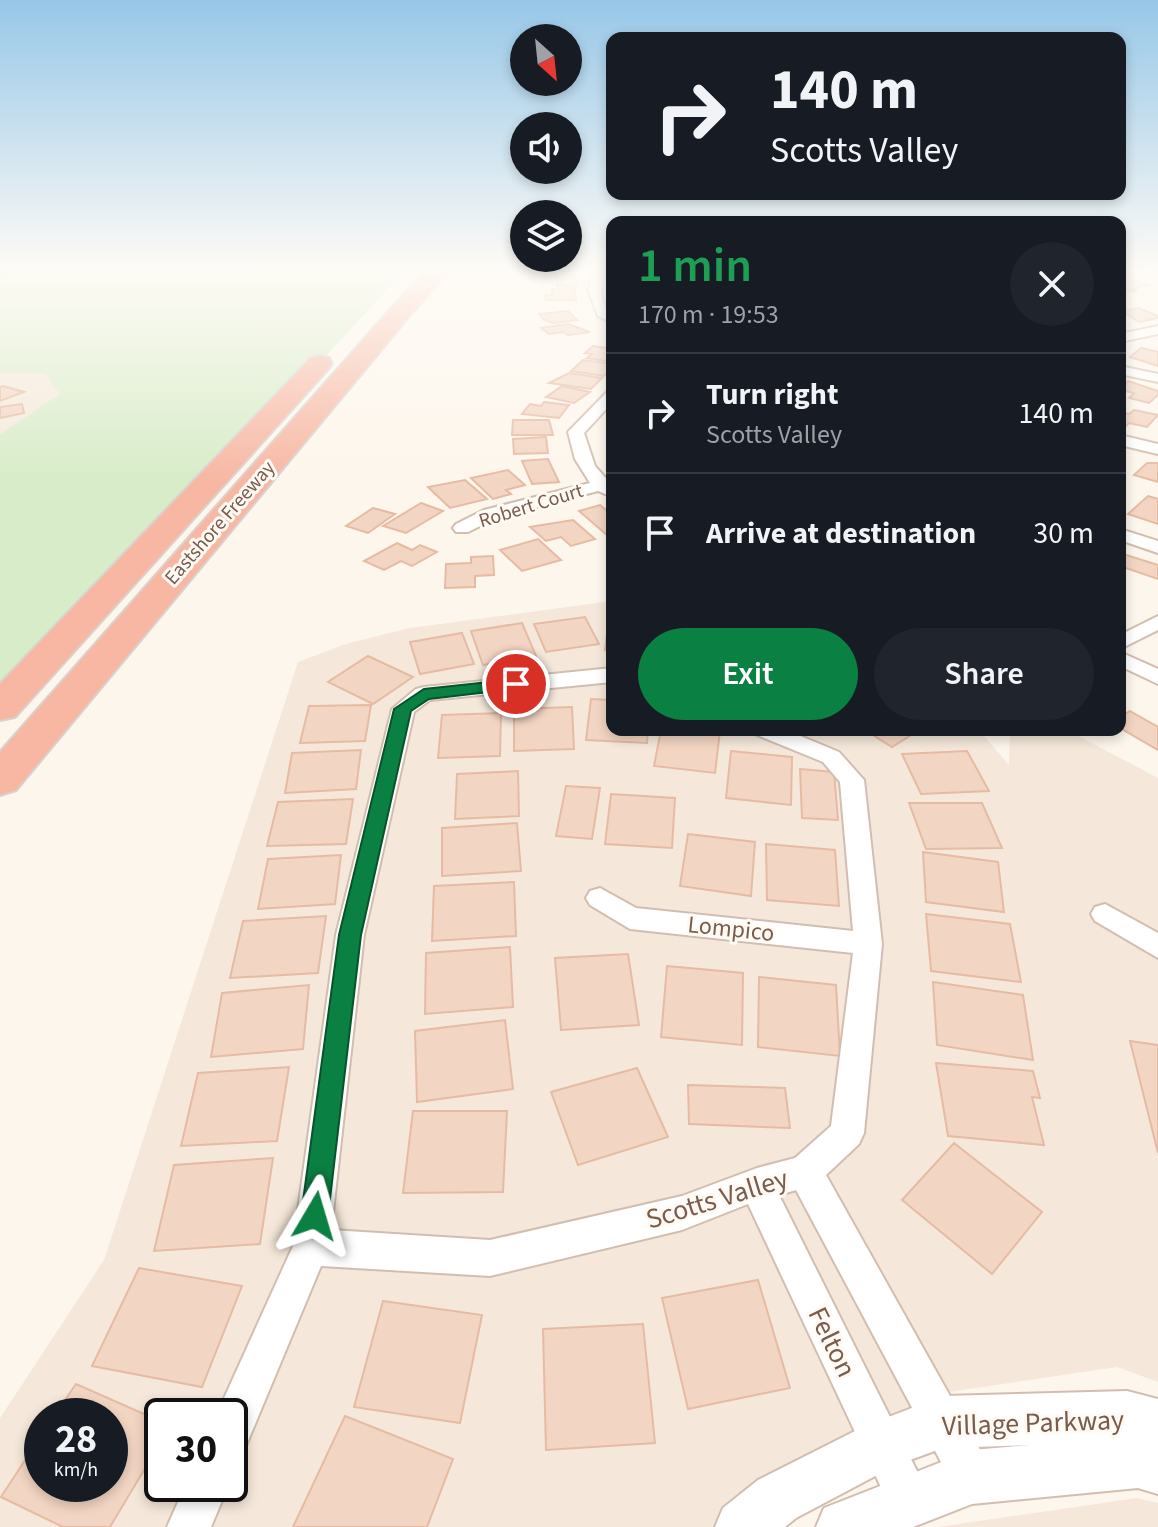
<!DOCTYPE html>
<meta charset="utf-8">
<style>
body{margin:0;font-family:"Source Sans 3",sans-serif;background:#20242c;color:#f1f3f6;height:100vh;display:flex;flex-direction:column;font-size:30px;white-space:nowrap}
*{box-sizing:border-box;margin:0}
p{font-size:26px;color:#9ea1a6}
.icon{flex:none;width:44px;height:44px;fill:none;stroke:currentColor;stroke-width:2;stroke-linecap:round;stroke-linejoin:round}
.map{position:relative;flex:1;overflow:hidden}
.drawer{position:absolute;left:606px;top:216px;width:520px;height:520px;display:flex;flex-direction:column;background:#171b24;border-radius:16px;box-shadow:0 4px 12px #0003}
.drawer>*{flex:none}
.hud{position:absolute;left:606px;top:32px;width:520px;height:168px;border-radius:16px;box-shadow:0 4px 12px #0003;background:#171b24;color:#f1f3f6;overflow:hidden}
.needle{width:52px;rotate:153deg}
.fabs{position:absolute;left:510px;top:24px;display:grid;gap:16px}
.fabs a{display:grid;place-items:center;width:72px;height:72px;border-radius:50%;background:#171b24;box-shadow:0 4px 12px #0003;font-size:40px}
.speed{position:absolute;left:24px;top:1398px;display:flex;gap:16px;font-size:40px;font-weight:700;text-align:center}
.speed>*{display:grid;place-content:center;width:104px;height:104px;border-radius:50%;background:#171b24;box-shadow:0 4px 12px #0003;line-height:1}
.speed small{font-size:20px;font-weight:400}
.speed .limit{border:4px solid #111;border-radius:12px;background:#fff;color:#111}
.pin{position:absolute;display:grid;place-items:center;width:68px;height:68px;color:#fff;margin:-34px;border:4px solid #fff;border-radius:50%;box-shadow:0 2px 8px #0007}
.me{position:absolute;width:88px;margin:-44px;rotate:7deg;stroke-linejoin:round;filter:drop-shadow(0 0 6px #0008)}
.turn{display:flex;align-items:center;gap:28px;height:168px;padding:0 32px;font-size:36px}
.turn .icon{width:104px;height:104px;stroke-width:2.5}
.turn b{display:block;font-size:56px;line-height:68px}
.round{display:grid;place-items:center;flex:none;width:84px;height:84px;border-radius:42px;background:#20242c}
.head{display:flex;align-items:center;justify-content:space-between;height:136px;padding:0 32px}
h1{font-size:48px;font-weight:600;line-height:60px;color:#1e9e55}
.button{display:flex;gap:16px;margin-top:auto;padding:16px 32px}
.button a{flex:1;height:92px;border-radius:48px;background:#0b8043;color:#fff;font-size:32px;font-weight:600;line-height:92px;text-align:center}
.button a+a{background:#20242c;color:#f1f3f6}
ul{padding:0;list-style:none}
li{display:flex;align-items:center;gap:24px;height:120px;padding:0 32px;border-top:2px solid #363941}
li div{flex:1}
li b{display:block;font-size:30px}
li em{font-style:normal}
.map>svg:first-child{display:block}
.residential{fill:#f5e8da;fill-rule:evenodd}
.green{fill:#d8ecc9}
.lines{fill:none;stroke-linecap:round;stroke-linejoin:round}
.stream{stroke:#a5d3da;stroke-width:4}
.building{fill:#f3d5c3;stroke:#e6bba3;stroke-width:2}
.minor-casing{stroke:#d1beb0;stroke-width:4}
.tertiary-casing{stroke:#d1beb0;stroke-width:4}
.motorway-casing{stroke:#dad1cd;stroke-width:4}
.minor{fill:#fff;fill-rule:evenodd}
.tertiary{fill:#fff;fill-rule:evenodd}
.motorway{fill:#f7b7a3;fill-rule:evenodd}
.route{fill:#0b8043;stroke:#07532c;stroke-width:2}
.labels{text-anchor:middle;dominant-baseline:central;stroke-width:6;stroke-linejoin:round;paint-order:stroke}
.far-street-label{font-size:20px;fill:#7a5c4d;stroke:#fffaf3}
.street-label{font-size:24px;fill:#7a5c4d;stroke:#fffaf3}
.near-street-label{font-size:28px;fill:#7a5c4d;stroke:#fffaf3}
</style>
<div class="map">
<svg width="1158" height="1527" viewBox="0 0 1158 1527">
<rect width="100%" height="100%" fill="#fdf6ec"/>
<g class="residential">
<polygon points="0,373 45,374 61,395 0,434"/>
<path d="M612 601V730H979L1009 765 1010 730H1067L1158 778V1382L1117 1367 949 1392 831 1448 736 1527H0V1418L104 1260 298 662 346 644 410 628ZM42 1416H110V1484H42ZM162 1416H230V1484H162Z"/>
<polygon points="1137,1498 1158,1503 1158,1527 938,1527"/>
</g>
<polygon class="green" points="0,267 408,267 0,708 0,434 60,394 45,374 0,373"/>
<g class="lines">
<polyline class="stream" points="0,272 27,267"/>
</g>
<g class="building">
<polygon points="556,275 576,275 577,286 557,286"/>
<polygon points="1133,281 1148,285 1132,289 1137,291 1120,292 1120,284"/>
<polygon points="574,288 576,300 546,300 545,295 552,295 552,289"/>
<polygon points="1139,308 1158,316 1158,318 1139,322 1122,311"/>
<polygon points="568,311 577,320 554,323 544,320 539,314"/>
<polygon points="568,324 590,332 568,335 563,332 549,334 541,328"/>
<polygon points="593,346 612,349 612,362 587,358 592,354 585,353"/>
<polygon points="1141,348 1158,352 1158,366 1130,357"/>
<polygon points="583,360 612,364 612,368 604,376 571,371"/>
<polygon points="569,373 602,378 591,389 549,383"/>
<polygon points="1128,381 1158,391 1158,395 1149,403 1129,398 1134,393 1120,390"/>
<polygon points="3,386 24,392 0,401 0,387"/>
<polygon points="562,386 590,392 574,403 546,397"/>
<polygon points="544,402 569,405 559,418 522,414 530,404 541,406"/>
<polygon points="22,404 24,413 0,418 0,407"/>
<polygon points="1134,410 1158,415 1147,427 1129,423 1126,426 1120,425 1120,412 1129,414"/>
<polygon points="513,420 549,420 553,435 512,435"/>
<polygon points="546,437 548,453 514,454 513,439"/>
<polygon points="548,459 559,482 532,484 522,461"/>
<polygon points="1147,463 1158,463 1158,482 1134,475"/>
<polygon points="508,470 525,485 506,490 511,494 493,499 471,478"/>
<polygon points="465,480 487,499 450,508 428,487"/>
<polygon points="1148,496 1158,499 1158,524 1128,514"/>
<polygon points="421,503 443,511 406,533 383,526"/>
<polygon points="600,505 612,515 612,533 607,535 579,511"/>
<polygon points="373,508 395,514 368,533 346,526"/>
<polygon points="573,520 595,539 571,546 561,537 546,541 530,527"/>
<polygon points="538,539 561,560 522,571 500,550"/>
<polygon points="397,543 412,550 420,545 437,552 412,566 401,561 384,570 364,561"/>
<polygon points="1120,553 1158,565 1158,579 1120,566"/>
<polygon points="493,556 494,575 475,576 475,587 445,588 446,564 471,563 471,557"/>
<polygon points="585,617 599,644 546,652 534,624"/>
<polygon points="609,617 612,617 612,650 605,650"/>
<polygon points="522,623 536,656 483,665 471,631"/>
<polygon points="462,633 474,664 420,674 410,642"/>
<polygon points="368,656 413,677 373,704 328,682"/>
<polygon points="591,699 612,700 612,730 648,730 647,743 586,740"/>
<polygon points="371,705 365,741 300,743 309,706"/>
<polygon points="572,707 574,749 514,751 514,709"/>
<polygon points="1130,711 1158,727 1158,750 1120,728 1120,717"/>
<polygon points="501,713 500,756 438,758 442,715"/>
<polygon points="661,730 720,731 715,773 654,766"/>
<polygon points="865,730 919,730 892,747"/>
<polygon points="361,750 356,789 285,793 292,753"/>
<polygon points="731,751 792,757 791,805 726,798"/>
<polygon points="967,751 989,791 921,794 902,754"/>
<polygon points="800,769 834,772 838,820 802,818"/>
<polygon points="518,771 519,816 455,819 457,774"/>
<polygon points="566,786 600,788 592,839 556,836"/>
<polygon points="611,794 675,798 672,848 605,844"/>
<polygon points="353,799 346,844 267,846 278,802"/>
<polygon points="909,803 982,803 1002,848 926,849"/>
<polygon points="517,823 521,871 442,876 442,828"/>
<polygon points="688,834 755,842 751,896 680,886"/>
<polygon points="766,844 835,850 839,906 767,900"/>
<polygon points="923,852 998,862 1004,912 926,902"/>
<polygon points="341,855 335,904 258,909 268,859"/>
<polygon points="514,882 516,936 432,941 434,886"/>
<polygon points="926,914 1010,924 1021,982 931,971"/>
<polygon points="326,916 318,973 230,978 243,921"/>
<polygon points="510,947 513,1007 425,1014 426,953"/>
<polygon points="628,954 639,1025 561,1030 555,958"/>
<polygon points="667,966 743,973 742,1045 661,1037"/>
<polygon points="759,977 836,985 840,1056 758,1047"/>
<polygon points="933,982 1023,995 1033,1060 937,1045"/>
<polygon points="309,985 303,1049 211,1057 222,993"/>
<polygon points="505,1020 513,1089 417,1102 415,1031"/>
<polygon points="1130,1041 1158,1045 1158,1153"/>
<polygon points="936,1063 1033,1071 1040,1098 1032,1097 1044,1145 948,1136"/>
<polygon points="289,1067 277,1141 181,1146 198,1073"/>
<polygon points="637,1068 668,1137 578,1165 551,1092"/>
<polygon points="688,1085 785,1088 790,1128 689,1124"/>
<polygon points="413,1111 507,1111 503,1192 403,1193"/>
<polygon points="954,1143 1042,1212 992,1274 902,1200"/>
<polygon points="273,1158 260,1244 154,1251 174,1165"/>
<polygon points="139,1268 242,1286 202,1387 92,1366"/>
<polygon points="758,1280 790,1388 688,1409 662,1298"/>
<polygon points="383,1301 482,1315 460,1423 354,1407"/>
<polygon points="643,1324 655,1443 546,1450 543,1329"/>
<polygon points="76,1384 162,1422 162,1440 110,1527 63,1527 1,1497 42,1434 42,1484 110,1484 110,1416 54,1416"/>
<polygon points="345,1416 453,1459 427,1527 293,1527"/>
</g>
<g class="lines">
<g class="minor-casing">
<g id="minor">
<path d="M595 267H606C601 284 597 301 612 314V323L598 316 588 290Z"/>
<polygon points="1158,267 1158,273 1120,275 1120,269"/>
<polygon points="1158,326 1158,334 1120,342 1120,334"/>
<polygon points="1120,366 1158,374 1158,382 1120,374"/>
<polygon points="612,391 612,403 584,433 595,466 612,485 612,497 598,491 496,518 468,532 456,532 453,528 456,524 484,510 590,483 575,459 568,432 607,392"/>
<polygon points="1120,435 1158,444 1158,454 1120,445"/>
<polygon points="1120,529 1158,541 1158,553 1120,540"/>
<polygon points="1158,616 1158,630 1120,649 1120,635"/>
<polygon points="1120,652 1158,669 1158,684 1120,666"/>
<polygon points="612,668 612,682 430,700 414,712 364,935 331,1230 490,1240 682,1196 757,1168 795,1158 831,1126 853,953 630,929 590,905 586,898 590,891 600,888 636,908 853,931 840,782 823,762 757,735 753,730 786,730 839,752 864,780 882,944 864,1133 859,1144 826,1175 987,1462 993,1477 987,1492 972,1498 957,1492 796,1190 779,1195 924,1485 931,1500 924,1515 909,1522 894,1515 748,1204 682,1230 490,1276 321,1266 245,1448 230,1454 230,1416 216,1416 293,1246 336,935 392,709 416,689 424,687"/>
<polygon points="1105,904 1158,933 1158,958 1095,921 1091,914 1095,907"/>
<polygon points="186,1484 229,1484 211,1527 167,1527"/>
</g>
</g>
<g class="tertiary-casing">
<polygon id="tertiary" points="1127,1391 1158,1399 1158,1494 1138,1488 972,1504 913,1527 816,1527 824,1508 972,1450 1030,1445 943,1448 896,1465 796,1518 785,1527 715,1527 723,1508 758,1480 865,1426 943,1396"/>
</g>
<g class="motorway-casing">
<g id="motorway">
<polygon points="431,267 453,267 410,315 16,790 0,795 0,752 394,305"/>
<polygon points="320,356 329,358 332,363 329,368 15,717 0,720 0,684 311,358"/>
</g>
</g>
<use href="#minor" class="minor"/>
<use href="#tertiary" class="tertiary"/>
<use href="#motorway" class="motorway"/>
</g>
<linearGradient id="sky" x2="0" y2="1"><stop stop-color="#97c7e8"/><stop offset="0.56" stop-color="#fefbf6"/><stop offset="1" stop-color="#fefbf6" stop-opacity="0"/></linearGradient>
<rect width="1158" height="481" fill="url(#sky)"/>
<polygon class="route" points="516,679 525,684 522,688 429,699 411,711 361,935 328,1216 324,1225 315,1229 305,1225 301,1216 339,935 394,709 424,689"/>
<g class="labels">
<g class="far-street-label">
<text transform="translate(531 506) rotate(-17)">Robert Court</text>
<text transform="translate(220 523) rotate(-49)">Eastshore Freeway</text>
</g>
<g class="street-label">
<text transform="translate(731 929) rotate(6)">Lompico</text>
</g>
<g class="near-street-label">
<text transform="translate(717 1199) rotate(-17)">Scotts Valley</text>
<text transform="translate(832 1342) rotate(64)">Felton</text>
<text transform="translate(1033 1423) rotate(-2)">Village Parkway</text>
</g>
</g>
</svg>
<div class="fabs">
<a><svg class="needle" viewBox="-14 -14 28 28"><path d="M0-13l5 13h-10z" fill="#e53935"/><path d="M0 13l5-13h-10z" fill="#9ea1a6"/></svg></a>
<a><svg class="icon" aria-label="sound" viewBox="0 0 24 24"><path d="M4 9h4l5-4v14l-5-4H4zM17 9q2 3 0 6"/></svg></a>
<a><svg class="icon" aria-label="layers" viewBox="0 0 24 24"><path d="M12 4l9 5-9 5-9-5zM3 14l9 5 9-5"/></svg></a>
</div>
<div class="speed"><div>28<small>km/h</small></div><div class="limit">30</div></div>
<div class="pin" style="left:516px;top:684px;background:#d93025"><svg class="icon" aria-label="arrive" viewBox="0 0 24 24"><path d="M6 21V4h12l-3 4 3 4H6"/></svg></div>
<svg class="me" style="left:315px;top:1216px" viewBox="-20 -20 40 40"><path d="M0-17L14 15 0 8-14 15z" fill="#0b8043" stroke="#fff" stroke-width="4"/></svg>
<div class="hud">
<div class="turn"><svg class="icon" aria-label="right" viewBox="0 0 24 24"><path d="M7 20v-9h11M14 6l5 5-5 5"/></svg><div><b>140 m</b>Scotts Valley</div></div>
</div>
<section class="drawer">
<div class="head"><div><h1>1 min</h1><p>170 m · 19:53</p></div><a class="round"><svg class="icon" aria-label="close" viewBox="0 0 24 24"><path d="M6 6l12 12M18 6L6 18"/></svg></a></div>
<ul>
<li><svg class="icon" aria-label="right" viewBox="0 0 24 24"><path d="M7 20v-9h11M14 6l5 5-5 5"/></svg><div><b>Turn right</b><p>Scotts Valley</p></div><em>140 m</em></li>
<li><svg class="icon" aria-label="arrive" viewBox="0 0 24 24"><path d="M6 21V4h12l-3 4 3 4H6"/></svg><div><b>Arrive at destination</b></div><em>30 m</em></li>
</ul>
<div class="button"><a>Exit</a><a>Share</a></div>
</section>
</div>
